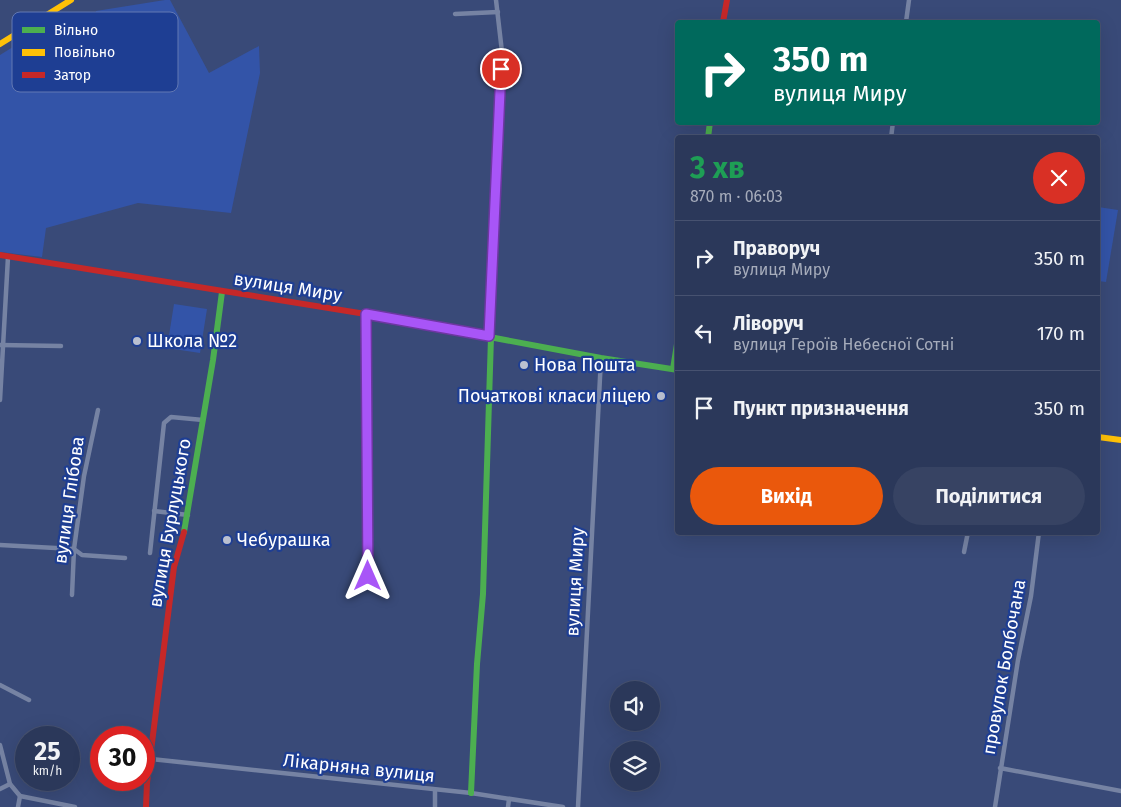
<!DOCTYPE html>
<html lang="uk">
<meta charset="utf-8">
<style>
body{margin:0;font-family:"Fira Sans",sans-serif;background:#374363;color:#f1f3f6;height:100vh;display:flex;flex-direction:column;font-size:19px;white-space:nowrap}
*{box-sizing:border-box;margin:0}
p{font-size:16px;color:#a6acbb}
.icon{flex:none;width:28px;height:28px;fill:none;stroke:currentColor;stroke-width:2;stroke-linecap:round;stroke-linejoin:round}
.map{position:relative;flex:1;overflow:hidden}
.panel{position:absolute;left:675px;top:135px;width:425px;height:400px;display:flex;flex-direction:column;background:#2b385a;border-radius:5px;box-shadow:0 5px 20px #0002,0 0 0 1px #475270}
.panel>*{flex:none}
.top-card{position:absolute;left:675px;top:20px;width:425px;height:105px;border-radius:5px;box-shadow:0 5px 20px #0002,0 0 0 1px #475270;background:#00695c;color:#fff;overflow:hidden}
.fabs{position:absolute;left:610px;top:681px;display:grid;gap:10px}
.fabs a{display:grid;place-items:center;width:50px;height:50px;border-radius:50%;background:#2b385a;box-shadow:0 5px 20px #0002,0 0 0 1px #475270;font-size:25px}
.speed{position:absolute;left:15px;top:726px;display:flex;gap:10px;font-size:25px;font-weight:700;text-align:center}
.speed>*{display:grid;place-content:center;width:65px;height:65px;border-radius:50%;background:#2b385a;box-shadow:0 5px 20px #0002,0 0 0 1px #475270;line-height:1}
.speed small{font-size:12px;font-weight:400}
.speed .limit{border:8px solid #d22;background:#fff;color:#111}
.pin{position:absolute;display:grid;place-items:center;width:42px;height:42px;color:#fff;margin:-21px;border:2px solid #fff;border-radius:50%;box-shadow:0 1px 5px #0007}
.me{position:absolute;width:55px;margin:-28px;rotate:0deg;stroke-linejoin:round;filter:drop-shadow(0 0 4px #0008)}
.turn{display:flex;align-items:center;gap:18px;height:105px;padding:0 15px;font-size:22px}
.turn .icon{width:65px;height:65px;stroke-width:2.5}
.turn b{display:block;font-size:35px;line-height:42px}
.round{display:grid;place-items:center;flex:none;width:52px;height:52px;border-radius:26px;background:#374363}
.head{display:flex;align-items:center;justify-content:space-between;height:85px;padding:0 15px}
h1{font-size:30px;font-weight:700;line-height:38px;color:#1e9e55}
.action{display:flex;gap:10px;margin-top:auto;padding:10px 15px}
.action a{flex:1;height:58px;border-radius:30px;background:#ea580c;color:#fff;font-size:20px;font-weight:700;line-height:58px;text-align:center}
.action a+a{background:#374363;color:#f1f3f6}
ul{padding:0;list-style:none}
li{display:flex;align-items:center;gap:15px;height:75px;padding:0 15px;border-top:1px solid #475270}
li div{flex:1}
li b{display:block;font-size:19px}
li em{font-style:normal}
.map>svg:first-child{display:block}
.green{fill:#3354a8}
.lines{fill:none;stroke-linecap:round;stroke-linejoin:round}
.street{stroke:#7683a3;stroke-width:4.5}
.fast{stroke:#4caf50;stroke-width:6}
.slow{stroke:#ffc107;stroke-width:6}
.jam{stroke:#c62828;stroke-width:6}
.route-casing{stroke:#6d37a1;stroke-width:12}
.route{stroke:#a855f7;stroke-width:9}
.poi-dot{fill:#bac0d0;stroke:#1e3e93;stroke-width:2}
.labels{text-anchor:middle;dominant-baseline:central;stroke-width:4.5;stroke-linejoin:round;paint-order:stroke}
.street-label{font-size:18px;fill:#fff;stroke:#1e3e93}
.poi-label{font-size:18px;fill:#fff;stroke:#1e3e93;text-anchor:start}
.key{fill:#1e3e93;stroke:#6278b3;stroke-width:1}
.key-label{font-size:14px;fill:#fff}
</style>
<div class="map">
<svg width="1121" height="807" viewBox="0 0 1121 807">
<rect width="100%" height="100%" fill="#394a78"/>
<g class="green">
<polygon points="165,0 170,0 209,73 259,46 260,73 231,213 138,203 46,228 42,257 0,252 0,55 63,16 77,26 93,24 96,11"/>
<polygon points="1098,207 1118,210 1106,282 1098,281"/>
<polygon points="174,304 207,309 200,353 167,348"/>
</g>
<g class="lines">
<g class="street">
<polyline points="455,14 498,12"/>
<polyline points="906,22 909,0"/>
<polyline points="891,138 893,122"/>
<polyline points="366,314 368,576"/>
<polyline points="489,336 501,102 502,52 496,0"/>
<polyline points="0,345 61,346"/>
<polyline points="0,400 8,257"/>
<polyline points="154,511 188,515"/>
<polyline points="0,545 74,549 82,555 125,558"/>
<polyline points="964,552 968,532"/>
<polyline points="150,553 164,423 171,417 203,420"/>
<polyline points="72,595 74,549 84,476 98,410"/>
<polyline points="0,685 29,700"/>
<polyline points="0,745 10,784 20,796 18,807"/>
<polyline points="151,759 471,793 563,807"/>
<polyline points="1000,768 1121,791"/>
<polyline points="0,789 10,784"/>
<polyline points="435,790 435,807"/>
<polyline points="20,796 75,807"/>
<polyline points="508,807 509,799"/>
<polyline points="578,807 601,358"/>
<polyline points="995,807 1018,660 1031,596 1039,532"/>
</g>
<g class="fast">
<polyline points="708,138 710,122"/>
<polyline points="378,316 601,358 678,370"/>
<polyline points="673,369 678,338"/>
<polyline points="184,532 213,360 222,292"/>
<polyline points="471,793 477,664 483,594 491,337"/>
</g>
<g class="slow">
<polyline points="0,44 71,0"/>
<polyline points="1098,437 1121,440"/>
</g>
<g class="jam">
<polyline points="723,22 727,0"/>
<polyline points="0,255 378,316"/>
<polyline points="146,807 147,783 174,567 184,532"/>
</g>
</g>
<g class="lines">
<g class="route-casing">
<polyline id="route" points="368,576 366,314 489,336 501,69"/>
</g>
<use href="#route" class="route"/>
</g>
<g class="poi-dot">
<circle cx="137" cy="341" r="5"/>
<circle cx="524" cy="365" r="5"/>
<circle cx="661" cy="396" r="5"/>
<circle cx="227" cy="540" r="5"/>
</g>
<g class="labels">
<g class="street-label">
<text transform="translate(288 287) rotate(9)">вулиця Миру</text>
<text transform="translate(69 500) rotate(-82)">вулиця Глібова</text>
<text transform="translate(170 523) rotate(-80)">вулиця Бурлуцького</text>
<text transform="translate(575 582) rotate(-87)">вулиця Миру</text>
<text transform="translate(1004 667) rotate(-80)">провулок Болбочана</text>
<text transform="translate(359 768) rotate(6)">Лікарняна вулиця</text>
</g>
<g class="poi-label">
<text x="147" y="341">Школа №2</text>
<text x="534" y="365">Нова Пошта</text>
<text x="651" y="396" text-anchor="end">Початкові класи ліцею</text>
<text x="237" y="540">Чебурашка</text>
</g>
</g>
<rect x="12" y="12" width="166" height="80" rx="8" class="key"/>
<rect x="22" y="27" width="23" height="6" fill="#4caf50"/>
<rect x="22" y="49" width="23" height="7" fill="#ffc107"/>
<rect x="22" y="72" width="23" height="6" fill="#c62828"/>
<g class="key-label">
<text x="54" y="35">Вільно</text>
<text x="54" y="57">Повільно</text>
<text x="54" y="80">Затор</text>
</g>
</svg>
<div class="fabs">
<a><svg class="icon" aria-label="sound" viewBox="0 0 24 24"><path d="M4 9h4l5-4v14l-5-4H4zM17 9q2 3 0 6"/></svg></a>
<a><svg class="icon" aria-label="layers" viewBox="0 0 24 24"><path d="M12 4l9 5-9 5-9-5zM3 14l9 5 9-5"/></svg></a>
</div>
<div class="speed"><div>25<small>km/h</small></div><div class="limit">30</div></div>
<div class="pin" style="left:501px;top:69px;background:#d93025"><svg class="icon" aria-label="arrive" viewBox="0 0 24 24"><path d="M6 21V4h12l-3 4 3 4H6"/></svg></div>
<svg class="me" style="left:368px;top:576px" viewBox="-20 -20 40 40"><path d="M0-17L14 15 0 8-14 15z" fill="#a855f7" stroke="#fff" stroke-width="4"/></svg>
<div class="top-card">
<div class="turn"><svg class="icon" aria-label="right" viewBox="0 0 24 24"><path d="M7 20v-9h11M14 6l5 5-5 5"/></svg><div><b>350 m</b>вулиця Миру</div></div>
</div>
<section class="panel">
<div class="head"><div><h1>3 хв</h1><p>870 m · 06:03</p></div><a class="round" style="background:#d93025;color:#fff"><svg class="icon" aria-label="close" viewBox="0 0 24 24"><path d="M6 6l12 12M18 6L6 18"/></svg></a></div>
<ul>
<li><svg class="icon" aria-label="right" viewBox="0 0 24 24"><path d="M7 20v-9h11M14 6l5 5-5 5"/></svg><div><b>Праворуч</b><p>вулиця Миру</p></div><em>350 m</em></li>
<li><svg class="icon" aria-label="left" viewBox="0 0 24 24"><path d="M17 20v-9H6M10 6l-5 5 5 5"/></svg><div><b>Ліворуч</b><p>вулиця Героїв Небесної Сотні</p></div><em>170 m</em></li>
<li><svg class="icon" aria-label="arrive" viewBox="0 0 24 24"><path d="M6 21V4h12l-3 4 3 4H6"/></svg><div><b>Пункт призначення</b></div><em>350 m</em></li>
</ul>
<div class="action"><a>Вихід</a><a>Поділитися</a></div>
</section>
</div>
